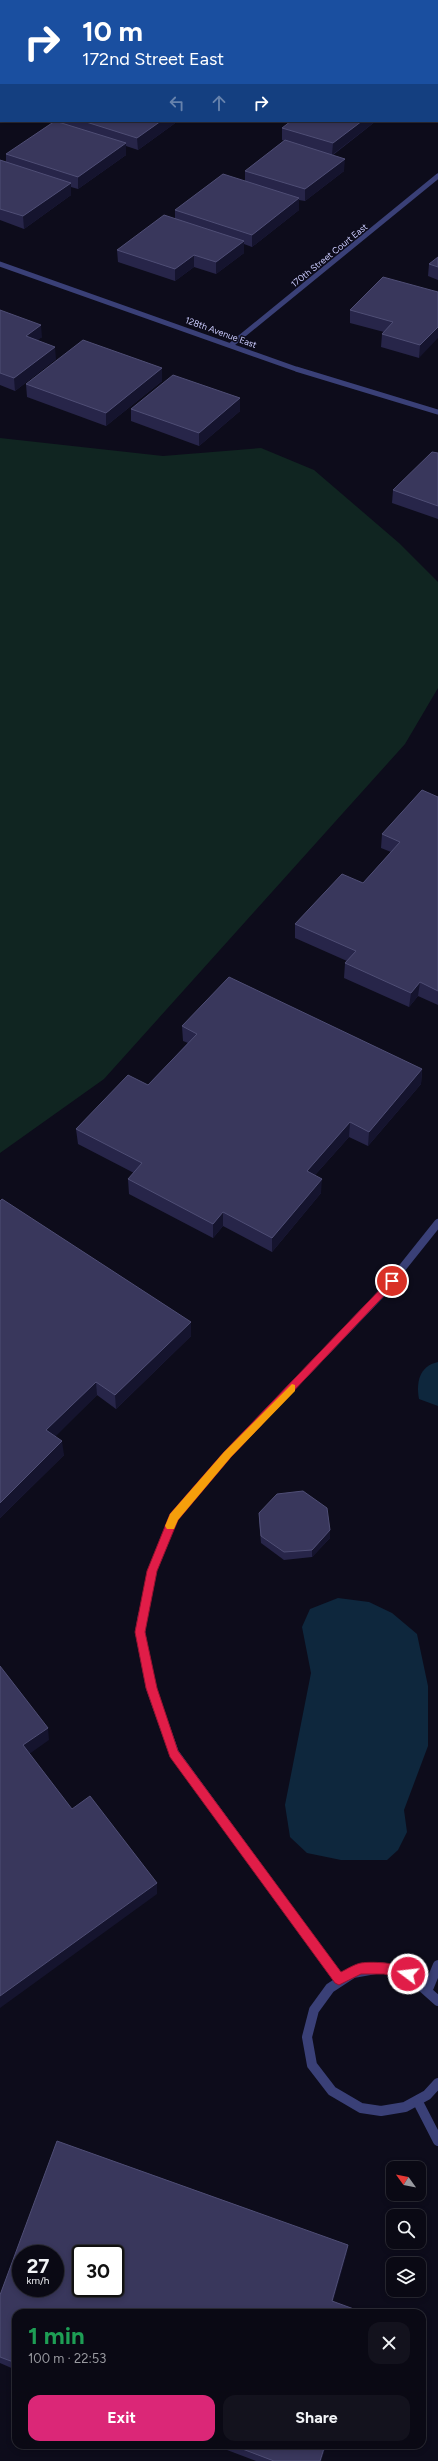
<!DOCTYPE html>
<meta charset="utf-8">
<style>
body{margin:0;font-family:Figtree,sans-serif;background:#13121d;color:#f1f3f6;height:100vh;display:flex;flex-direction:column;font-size:15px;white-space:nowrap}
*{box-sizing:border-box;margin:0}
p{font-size:13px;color:#999aa0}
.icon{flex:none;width:22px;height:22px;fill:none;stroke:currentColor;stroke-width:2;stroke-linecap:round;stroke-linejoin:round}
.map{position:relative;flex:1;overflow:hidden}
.sheet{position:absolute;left:12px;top:2309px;width:414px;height:140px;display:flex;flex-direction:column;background:#0a0914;border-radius:12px;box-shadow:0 2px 6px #0003,0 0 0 1px #2a2a34}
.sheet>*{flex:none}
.top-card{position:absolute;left:0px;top:0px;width:438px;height:122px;box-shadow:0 2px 6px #0003,0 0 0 1px #2a2a34;background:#1a4fa0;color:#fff;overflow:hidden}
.needle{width:26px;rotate:303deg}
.tools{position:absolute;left:386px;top:2161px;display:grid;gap:8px}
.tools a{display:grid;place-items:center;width:40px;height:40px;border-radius:8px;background:#0a0914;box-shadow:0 2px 6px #0003,0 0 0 1px #2a2a34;font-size:20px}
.speed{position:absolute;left:12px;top:2245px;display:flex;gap:8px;font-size:20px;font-weight:700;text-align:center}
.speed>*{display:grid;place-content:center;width:52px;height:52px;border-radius:50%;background:#0a0914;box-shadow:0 2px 6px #0003,0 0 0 1px #2a2a34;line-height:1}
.speed small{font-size:10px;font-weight:400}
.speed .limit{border:2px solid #111;border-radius:6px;background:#fff;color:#111}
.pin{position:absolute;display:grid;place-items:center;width:34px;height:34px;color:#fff;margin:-17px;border:2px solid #fff;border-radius:50%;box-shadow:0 1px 4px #0007}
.me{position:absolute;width:44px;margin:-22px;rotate:285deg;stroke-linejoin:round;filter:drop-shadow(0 0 3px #0008)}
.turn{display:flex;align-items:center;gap:14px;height:84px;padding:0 16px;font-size:18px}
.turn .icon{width:52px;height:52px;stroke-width:2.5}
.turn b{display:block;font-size:28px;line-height:34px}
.lanes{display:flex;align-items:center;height:38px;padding:0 16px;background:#0003;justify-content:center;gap:20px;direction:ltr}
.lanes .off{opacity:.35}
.round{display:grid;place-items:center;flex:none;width:42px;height:42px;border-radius:12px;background:#13121d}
.summary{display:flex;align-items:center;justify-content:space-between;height:68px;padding:0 16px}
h1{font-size:24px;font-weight:700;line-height:30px;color:#1e9e55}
.action{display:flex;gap:8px;margin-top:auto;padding:8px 16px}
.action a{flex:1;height:46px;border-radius:12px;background:#db2777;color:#fff;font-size:16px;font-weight:700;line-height:46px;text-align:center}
.action a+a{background:#13121d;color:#f1f3f6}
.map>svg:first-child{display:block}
.green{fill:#102521}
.water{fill:#0e273d}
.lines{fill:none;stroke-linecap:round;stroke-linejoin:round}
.street-far2{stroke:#3a4077;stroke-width:5}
.street-far1{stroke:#3a4077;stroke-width:8}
.street{stroke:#3a4077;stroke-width:10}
.wall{fill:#272549}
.shaded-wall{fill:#15142e}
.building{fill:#39375c;stroke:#4f4e75;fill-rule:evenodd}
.route{fill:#e11d48;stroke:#92132f}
.slow{fill:#f59e0b}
.labels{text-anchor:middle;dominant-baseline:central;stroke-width:3;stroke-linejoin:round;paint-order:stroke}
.far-street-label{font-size:9px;fill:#c9cafc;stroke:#0d0c1b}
</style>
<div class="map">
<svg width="438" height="2461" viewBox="0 0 438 2461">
<rect width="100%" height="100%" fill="#0d0c1b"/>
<polygon class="green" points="0,438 163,456 261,448 314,470 399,543 438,582 438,688 405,744 104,1079 0,1153"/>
<g class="water">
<path d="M438 1362V1406L419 1399C416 1383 419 1366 438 1362Z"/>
<polygon points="338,1598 369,1602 392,1613 417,1634 428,1686 428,1746 404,1810 407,1832 398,1850 387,1860 341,1860 307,1853 290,1837 285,1805 311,1673 302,1627 310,1609"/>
</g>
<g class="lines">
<g class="street-far2">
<polyline points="0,264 296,369 438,412"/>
<polyline points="231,345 438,176"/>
</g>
<polyline class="street-far1" points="143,1616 152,1571 174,1517 227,1455 383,1292 438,1223"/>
<g class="street">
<polyline points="143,1615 140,1632 151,1688 174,1753 339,1979"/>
<polyline points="428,1989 438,1965"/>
<polyline points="438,2001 410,1976 381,1968 353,1973 330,1988 314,2010 307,2037 312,2065 332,2091 361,2108 381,2111 405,2107 427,2095 438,2083"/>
<polyline points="418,2102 438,2141"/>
</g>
</g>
<g class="wall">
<polygon points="44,0 81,0 79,1 47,1"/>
<rect x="258" y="0" width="95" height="1"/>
<rect x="437" y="19" width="1" height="45"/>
<polygon points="64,121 178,121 138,150 126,146 126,155 78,189 71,187 71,195 24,229 0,220 0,160 6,162 6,154 64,124"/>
<polygon points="291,121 376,121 333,155 344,171 305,201 299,200 299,210 252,247 244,244 244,253 216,274 194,267 175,281 118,262 117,250 175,218 175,210 245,181 245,171 285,141 282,140 282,128"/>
<polygon points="438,257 438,280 428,276 429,264"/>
<polygon points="438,292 419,358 381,347 382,334 384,332 350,323 350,310"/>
<polygon points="0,310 42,337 37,340 56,359 15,391 0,385"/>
<polygon points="162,368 162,381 106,426 27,397 26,384"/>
<polygon points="240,398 240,411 199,446 131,421 131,409"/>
<polygon points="438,453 438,519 392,503 393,490"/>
<polygon points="438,797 438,1005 418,996 409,1007 344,978 345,963 347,961 295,938 295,924 363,883 391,852 381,848 382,834"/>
<polygon points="182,1026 422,1069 421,1084 368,1146 349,1137 315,1175 321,1193 272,1252 223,1226 213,1238 129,1194 128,1179 134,1173 78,1144 76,1129 148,1085 188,1043 183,1041"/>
<polygon points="0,1201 191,1336 116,1409 97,1395 55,1436 64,1455 0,1518"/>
<polygon points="259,1513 330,1530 330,1538 312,1557 284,1560 261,1543 259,1521"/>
<polygon points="347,2253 16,2313 16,2370 0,2363 0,2295"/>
<polygon points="214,2445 326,2445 321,2461 256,2461"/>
</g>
<g class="shaded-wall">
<polygon points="67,0 81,0 79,1 67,1"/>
<polygon points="331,0 353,0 353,1 328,1"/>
<polygon points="384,0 422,0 411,1 384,1"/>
<polygon points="161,121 178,121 138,150 137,138"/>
<polygon points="362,121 376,121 332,155 333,143"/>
<polygon points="126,143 126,155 78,189 78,177"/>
<polygon points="345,159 344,171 305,201 305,189"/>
<polygon points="71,183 71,195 24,229 23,216"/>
<polygon points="299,198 299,210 252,247 252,235"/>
<polygon points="244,241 244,253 216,274 216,262"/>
<polygon points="194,255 194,267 175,281 175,269"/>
<polygon points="41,325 42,337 27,348 26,336"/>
<polygon points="438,327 438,338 419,358 420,345"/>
<polygon points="55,347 56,359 15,391 14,378"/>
<polygon points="162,368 162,381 106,426 106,413"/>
<polygon points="240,398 240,411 199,446 199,433"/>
<polygon points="420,982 418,996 409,1007 411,993"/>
<polygon points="422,1069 421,1084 368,1146 369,1132"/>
<polygon points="350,1122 349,1137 306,1185 307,1171"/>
<polygon points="322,1179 321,1193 272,1252 272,1238"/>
<polygon points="223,1212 223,1226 213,1238 213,1224"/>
<polygon points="191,1322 191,1336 116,1409 115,1395"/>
<polygon points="96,1382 97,1395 48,1444 46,1430"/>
<polygon points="62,1441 64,1455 0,1518 0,1503"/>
<polygon points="330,1530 330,1538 312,1557 312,1550"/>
<polygon points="48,1728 49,1740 25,1757 23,1745"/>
<polygon points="157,1883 157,1894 0,2008 0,1996"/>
<polygon points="348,2245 347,2253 331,2309 332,2301"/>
<polygon points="325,2445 326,2445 321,2461 320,2461"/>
</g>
<g class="building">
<polygon points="267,0 331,0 328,1 269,1"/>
<rect x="437" y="19" width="1" height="33"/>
<polygon points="55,121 126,143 78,177 6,154"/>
<polygon points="83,121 161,121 137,138"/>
<polygon points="291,121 362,121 333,143 282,128"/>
<polygon points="285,140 345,159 305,189 245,171"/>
<polygon points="0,160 71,183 23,216 0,209"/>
<polygon points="223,174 299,198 252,235 175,210"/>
<polygon points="164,215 244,241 216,262 194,255 175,269 117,250"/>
<polygon points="438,257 438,267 429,264"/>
<polygon points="383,277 438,292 438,327 420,345 382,334 393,322 350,310"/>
<polygon points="0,310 41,325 26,336 55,347 14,378 0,373"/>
<polygon points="83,340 162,368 106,413 26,384"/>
<polygon points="173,375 240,398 199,433 131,409"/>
<polygon points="432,452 438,453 438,506 393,490"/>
<polygon points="422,790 438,797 438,991 420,982 411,993 345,963 356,951 295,924 342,874 363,883 400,842 382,834"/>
<polygon points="229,977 422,1069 369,1132 350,1122 307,1171 322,1179 272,1238 223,1212 213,1224 128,1179 142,1163 76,1129 128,1075 148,1085 197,1034 182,1026"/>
<polygon points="2,1199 191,1322 115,1395 96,1382 46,1430 62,1441 0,1503 0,1201"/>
<polygon points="303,1491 327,1508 330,1530 312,1550 284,1552 261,1536 259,1513 277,1494"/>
<polygon points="0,1666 48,1728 23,1745 72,1809 90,1796 157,1883 0,1996"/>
<path d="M57 2141 348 2245 332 2301 362 2312V2313H16V2363L0 2357V2295ZM21 2254H55V2288H21ZM81 2254H115V2288H81Z"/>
<polygon points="232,2445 325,2445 320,2461 274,2461"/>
</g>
<path class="route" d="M392 1277 397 1281 396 1283 231 1457 178 1520 157 1571 145 1632 157 1688 178 1751 341 1972C347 1969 355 1964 361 1963 373 1961 409 1963 414 1974L408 1980 384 1974H361L339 1985 335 1983 170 1757 146 1688 135 1632 147 1571 170 1514 224 1452Z"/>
<polygon class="slow" points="292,1384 295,1385 295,1391 231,1457 178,1520 174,1529 167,1529 165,1526 170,1514 224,1452"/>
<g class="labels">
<g class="far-street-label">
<text transform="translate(329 255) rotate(-39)">170th Street Court East</text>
<text transform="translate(221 332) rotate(20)">128th Avenue East</text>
</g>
</g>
</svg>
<div class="tools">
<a><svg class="needle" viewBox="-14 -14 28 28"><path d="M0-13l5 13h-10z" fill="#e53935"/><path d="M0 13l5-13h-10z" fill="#999aa0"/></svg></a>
<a><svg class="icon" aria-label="search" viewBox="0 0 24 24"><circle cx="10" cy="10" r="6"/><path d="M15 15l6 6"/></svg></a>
<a><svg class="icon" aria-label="layers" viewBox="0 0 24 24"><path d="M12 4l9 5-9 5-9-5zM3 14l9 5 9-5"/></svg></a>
</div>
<div class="speed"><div>27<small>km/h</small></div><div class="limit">30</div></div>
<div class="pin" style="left:392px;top:1281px;background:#d93025"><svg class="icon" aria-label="arrive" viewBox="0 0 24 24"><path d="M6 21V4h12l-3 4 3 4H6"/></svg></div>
<svg class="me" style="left:408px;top:1974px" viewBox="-20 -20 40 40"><circle r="17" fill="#e11d48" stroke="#fff" stroke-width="3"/><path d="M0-11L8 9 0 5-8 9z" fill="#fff"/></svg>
<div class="top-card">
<div class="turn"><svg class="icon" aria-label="right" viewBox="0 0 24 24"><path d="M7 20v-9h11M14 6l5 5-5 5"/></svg><div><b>10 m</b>172nd Street East</div></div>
<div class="lanes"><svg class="icon off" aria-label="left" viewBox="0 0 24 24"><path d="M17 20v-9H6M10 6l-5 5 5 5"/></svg><svg class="icon off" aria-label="ahead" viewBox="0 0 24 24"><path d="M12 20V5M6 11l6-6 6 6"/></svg><svg class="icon" aria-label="right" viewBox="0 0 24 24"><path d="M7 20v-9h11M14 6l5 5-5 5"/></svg></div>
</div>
<section class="sheet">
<div class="summary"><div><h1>1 min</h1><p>100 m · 22:53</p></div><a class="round"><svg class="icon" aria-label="close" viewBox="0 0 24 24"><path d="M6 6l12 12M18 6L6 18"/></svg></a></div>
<div class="action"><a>Exit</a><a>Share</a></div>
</section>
</div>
